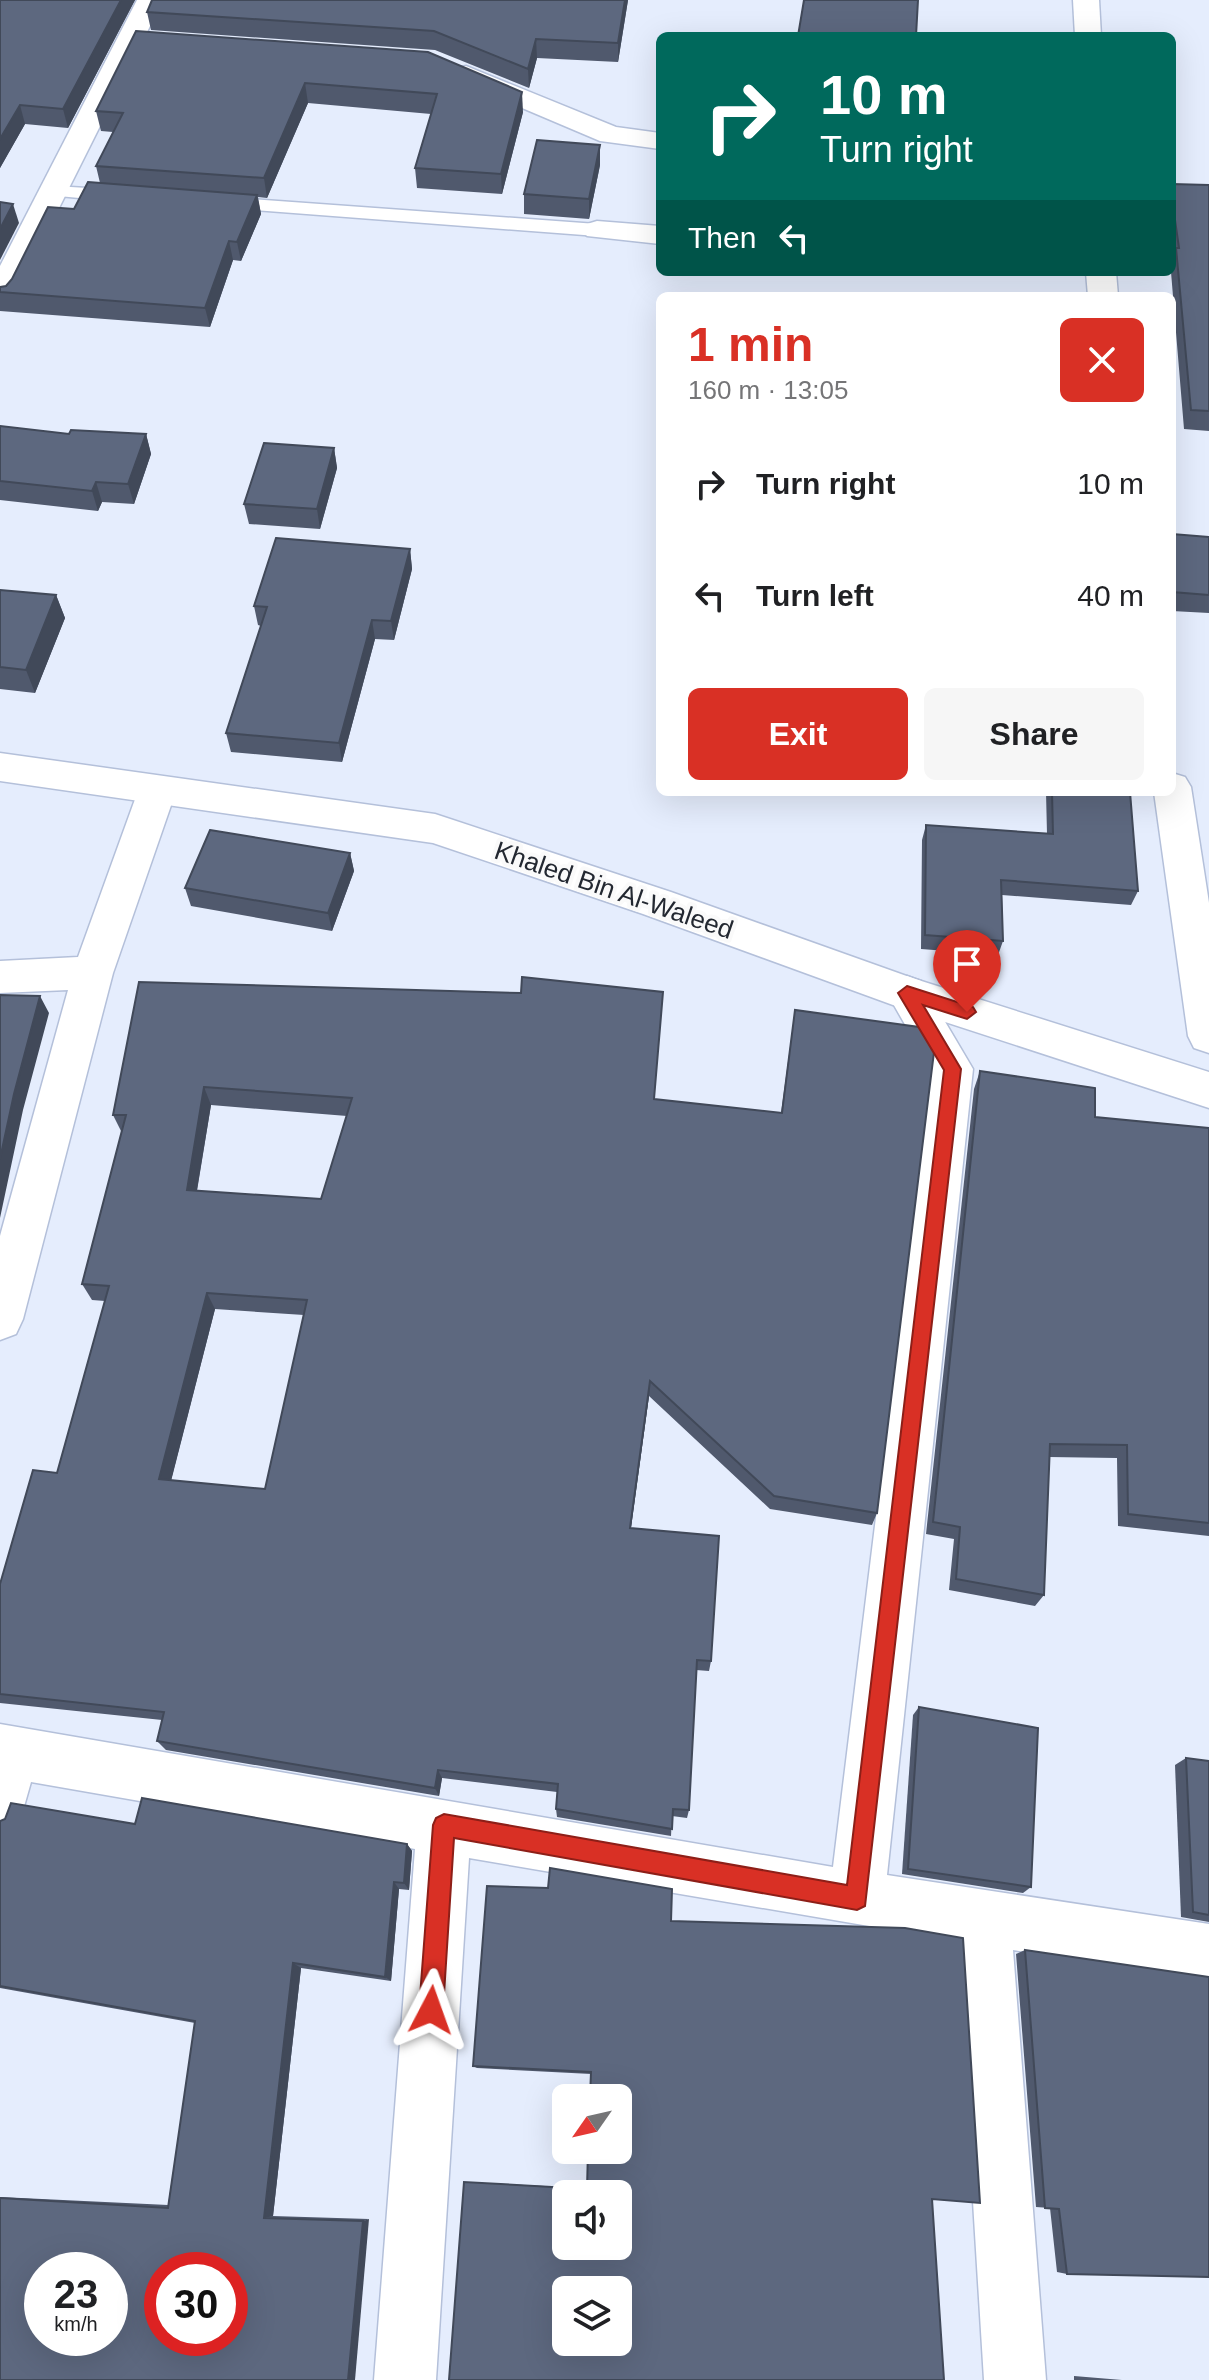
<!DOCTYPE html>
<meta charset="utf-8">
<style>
body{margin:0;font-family:Helvetica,sans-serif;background:#f6f6f6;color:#202124;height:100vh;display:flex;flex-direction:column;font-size:30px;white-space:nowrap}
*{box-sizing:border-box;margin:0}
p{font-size:26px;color:#757577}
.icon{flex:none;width:44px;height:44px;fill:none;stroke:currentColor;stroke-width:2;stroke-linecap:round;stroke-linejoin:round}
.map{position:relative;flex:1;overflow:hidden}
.side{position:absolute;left:656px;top:292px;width:520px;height:504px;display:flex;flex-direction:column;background:#fff;border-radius:12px;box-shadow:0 8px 32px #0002}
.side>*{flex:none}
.banner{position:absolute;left:656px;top:32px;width:520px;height:244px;border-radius:12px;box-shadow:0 8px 32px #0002;background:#00695c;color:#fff;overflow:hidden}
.needle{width:52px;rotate:236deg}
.buttons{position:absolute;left:552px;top:2084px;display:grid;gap:16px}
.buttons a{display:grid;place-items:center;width:80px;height:80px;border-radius:12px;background:#fff;box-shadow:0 8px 32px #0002;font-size:40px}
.speed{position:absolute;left:24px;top:2252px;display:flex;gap:16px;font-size:40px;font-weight:700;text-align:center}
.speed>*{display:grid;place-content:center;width:104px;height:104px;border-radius:50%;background:#fff;box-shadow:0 8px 32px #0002;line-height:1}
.speed small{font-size:20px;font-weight:400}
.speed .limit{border:12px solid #d22;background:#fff;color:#111}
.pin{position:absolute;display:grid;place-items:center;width:68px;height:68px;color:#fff;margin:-82px -34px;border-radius:50% 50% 50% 0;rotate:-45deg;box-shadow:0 0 8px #0007}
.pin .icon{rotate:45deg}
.me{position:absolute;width:88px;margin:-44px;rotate:4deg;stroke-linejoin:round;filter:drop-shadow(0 0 6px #0008)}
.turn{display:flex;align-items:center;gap:28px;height:168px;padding:0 32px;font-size:36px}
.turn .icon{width:104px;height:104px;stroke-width:2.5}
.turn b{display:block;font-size:56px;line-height:68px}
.then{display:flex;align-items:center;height:76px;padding:0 32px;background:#0003;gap:16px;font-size:30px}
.round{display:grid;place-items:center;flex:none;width:84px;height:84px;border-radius:12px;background:#f6f6f6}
.summary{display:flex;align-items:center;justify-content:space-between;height:136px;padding:0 32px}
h1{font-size:48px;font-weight:600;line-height:60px;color:#d93025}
.button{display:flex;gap:16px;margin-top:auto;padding:16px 32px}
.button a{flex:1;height:92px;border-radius:12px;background:#d93025;color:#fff;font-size:32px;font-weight:600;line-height:92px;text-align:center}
.button a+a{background:#f6f6f6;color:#202124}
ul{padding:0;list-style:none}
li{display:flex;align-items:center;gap:24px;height:112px;padding:0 32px}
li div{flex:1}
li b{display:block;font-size:30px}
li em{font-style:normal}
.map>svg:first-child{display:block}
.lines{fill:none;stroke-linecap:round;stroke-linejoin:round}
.lane-casing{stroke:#b4c0da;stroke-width:3}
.street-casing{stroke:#b4c0da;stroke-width:3}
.secondary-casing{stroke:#b4c0da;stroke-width:3}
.lane{fill:#fff;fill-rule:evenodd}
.street{fill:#fff;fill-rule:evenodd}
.secondary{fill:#fff;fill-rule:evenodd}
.wall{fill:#50596d;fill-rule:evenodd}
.shaded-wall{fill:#414959}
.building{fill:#5d687f;stroke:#414959;stroke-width:2;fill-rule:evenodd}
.route{fill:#d93025;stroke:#8d1f18;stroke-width:2}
.labels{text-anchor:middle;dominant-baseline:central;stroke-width:8;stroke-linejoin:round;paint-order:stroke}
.street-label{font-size:26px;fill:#232831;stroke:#fafafa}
</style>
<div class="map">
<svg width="1209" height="2380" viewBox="0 0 1209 2380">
<rect width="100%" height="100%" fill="#e5edfd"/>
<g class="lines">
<g class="lane-casing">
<g id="lane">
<polygon points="54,186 121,190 130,196 121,202 48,195 45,191"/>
<polygon points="222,197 597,224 606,230 597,236 215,207 213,203"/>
</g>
</g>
<g class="street-casing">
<g id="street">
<polygon points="137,0 163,0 15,296 11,302 0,305 0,266"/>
<polygon points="1073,0 1099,0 1101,36 1075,36"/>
<polygon points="466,66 616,127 660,133 660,149 600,141 456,80 452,74 456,68"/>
<polygon points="597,221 660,226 660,244 587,236 582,230 587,224"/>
<polygon points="1086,272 1116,272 1118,296 1088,296"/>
<polygon points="1172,773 1185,777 1191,787 1209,903 1209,1053 1194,1048 1188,1036 1154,792 1172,792"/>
<polygon points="157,777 170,781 176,791 113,973 23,1319 16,1334 0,1340 0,1236 68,990 0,993 0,961 78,957 138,791 144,781"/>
<polygon points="907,976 921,981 973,1069 887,1875 1209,1924 1209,1980 1013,1950 1046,2380 984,2380 957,1941 469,1858 436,2380 374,2380 415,1849 31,1782 19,1824 0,1832 0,1724 833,1867 931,1070 887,993 893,981"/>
</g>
</g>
<g class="secondary-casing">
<polygon id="secondary" points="0,753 435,814 671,892 915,979 1209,1072 1209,1108 893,1005 643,914 433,843 0,781"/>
</g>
<use href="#lane" class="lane"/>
<use href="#street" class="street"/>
<use href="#secondary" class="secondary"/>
</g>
<g class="wall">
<polygon points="0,0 135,0 68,128 25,124 0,168"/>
<polygon points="628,0 618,62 537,58 529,88 435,50 151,30 147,12"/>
<polygon points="136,31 523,112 502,194 417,188 415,168 431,114 308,103 267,198 258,197 261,214 241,261 233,260 210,327 0,311 0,287 6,286 74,209 100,183 96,166 113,132 101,131 96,111"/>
<polygon points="600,165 589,219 524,214 524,194"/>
<polygon points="1172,184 1209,185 1209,431 1184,429 1171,272 1172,272"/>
<polygon points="0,426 69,434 146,434 151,454 134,504 102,502 98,511 0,500"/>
<polygon points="334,448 337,468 320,529 249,524 244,504"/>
<polygon points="1172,534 1209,537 1209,613 1172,611"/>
<polygon points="410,549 412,569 394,640 375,639 342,762 231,752 226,733 261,626 258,625 254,606"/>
<polygon points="0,590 56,595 65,618 35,693 0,689"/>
<polygon points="1046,792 1130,792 1138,891 1131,905 1002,895 1003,941 998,955 921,949 922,840 926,825 1047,834"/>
<polygon points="350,853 354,871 332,931 191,906 185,888"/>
<path d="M139 982 655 1099 781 1113 795 1010 877 1513 872 1525 770 1509 649 1396 631 1528 711 1661 709 1671 696 1670 689 1810 687 1818 672 1816 671 1836 557 1817 556 1809 557 1792 442 1778 439 1796 166 1750 157 1741 162 1720 0 1703V1584L57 1473 105 1301 92 1300 82 1284 122 1133 113 1115ZM211 1105 347 1116 321 1199 197 1191ZM215 1309 304 1315 265 1489 171 1480Z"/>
<polygon points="980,1071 1095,1117 1209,1128 1209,1536 1118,1526 1117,1458 1049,1457 1044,1595 1035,1606 949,1590 954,1539 926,1534 974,1089"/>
<polygon points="919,1707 1031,1887 1023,1893 902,1874 913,1715"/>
<polygon points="1186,1758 1209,1761 1209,1922 1181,1917 1175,1765"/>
<polygon points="0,1821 135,1824 407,1844 412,1851 409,1890 399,1889 391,1981 301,1968 273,2216 369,2219 0,2380 0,2197 168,2205 195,2023 0,1988"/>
<polygon points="671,1921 932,2199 944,2380 464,2182 587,2188 591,2074 477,2068 473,2066"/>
<polygon points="1025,1950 1209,1977 1067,2274 1057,2272 1050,2208 1036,2207 1016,1954"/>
<polygon points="1074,2376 1122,2380 1074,2380"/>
</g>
<g class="shaded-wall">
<polygon points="121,0 135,0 68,128 63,109"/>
<polygon points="625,0 628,0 618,62 618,43"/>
<polygon points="536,39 537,58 529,88 528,69"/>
<polygon points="305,83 308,103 267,198 264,178"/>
<polygon points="522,92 523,112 502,194 501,174"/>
<polygon points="20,105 25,124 0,168 0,139"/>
<polygon points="600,145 600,165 589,219 589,199"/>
<polygon points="257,195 261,214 241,261 237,242"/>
<polygon points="13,204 19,223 0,260 0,229"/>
<polygon points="229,241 233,260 210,327 205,308"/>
<polygon points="146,434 151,454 134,504 128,484"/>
<polygon points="334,448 337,468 320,529 317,509"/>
<polygon points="96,482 102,502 98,511 92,491"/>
<polygon points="410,549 412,569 394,640 391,621"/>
<polygon points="56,595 65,618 35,693 26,670"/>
<polygon points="372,620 375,639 342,762 339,743"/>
<polygon points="350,853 354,871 332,931 328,913"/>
<polygon points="40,996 49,1013 23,1110 0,1218 0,1159 14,1094"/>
<polygon points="204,1087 211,1105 194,1207 187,1190"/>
<polygon points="207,1293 215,1309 168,1493 159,1479"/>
<polygon points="650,1381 649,1396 629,1541 630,1528"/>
<polygon points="438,1770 442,1778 439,1796 435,1788"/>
<polygon points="407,1844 412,1851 409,1890 404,1883"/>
<polygon points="394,1882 399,1889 391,1981 385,1977"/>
<polygon points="293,1963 301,1968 273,2216 264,2218"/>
<polygon points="369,2219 355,2380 348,2380 363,2221"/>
</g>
<g class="building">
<polygon points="0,0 121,0 63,109 20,105 0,139"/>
<polygon points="152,0 625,0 618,43 536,39 528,69 434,31 147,12"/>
<polygon points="804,0 918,0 916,36 798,36"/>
<polygon points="136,31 428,52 522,92 501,174 415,168 437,94 305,83 264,178 96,166 123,113 96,111"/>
<polygon points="537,140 600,145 589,199 524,194"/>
<polygon points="88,182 257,195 237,242 229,241 205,308 0,292 0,287 6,286 12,279 48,207 74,209"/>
<polygon points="1172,184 1209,185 1209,411 1191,410 1176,248 1179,248 1172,199"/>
<polygon points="0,202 13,204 0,229"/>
<polygon points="0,426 69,434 71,430 146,434 128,484 96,482 92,491 0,481"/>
<polygon points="264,443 334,448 317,509 244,504"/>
<polygon points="1172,534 1209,537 1209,595 1172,592"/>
<polygon points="276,538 410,549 391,621 372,620 339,743 226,733 267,607 254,606"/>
<polygon points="0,590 56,595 26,670 0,667"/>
<polygon points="1052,792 1130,792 1138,891 1001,880 1003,941 925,935 926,825 1053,834"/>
<polygon points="210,830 350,853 328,913 185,888"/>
<path d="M522 977 663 992 654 1099 782 1113 795 1010 919 1027 934 1052 877 1513 774 1496 650 1381 630 1528 719 1536 711 1661 697 1660 689 1810 673 1809 672 1829 556 1809 558 1784 438 1770 435 1788 157 1741 164 1712 0 1694V1584L33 1470 57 1473 109 1286 82 1284 126 1115H113L139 982 521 993ZM204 1087 352 1098 321 1199 187 1190ZM207 1293 307 1300 265 1489 159 1479Z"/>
<polygon points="0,995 40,996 14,1094 0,1159"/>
<polygon points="980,1071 1095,1088 1095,1117 1209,1128 1209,1523 1128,1514 1127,1445 1050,1444 1044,1595 956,1579 960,1527 933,1522"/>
<polygon points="919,1707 1038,1728 1031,1887 908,1869"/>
<polygon points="1186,1758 1209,1761 1209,1915 1193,1912"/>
<path d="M142 1798 407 1844 404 1883 394 1882 385 1977 293 1963 264 2218 363 2221 348 2380H0V2198L168 2208 195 2021 0 1986V1821L5 1819 11 1803 135 1824ZM42 2270H110V2338H42ZM162 2270H230V2338H162Z"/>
<path d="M550 1868 672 1889 671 1921 905 1928 963 1938 980 2203 932 2199 944 2380H449L464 2182 587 2189 588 2150H618V2098H590L591 2072 473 2066 487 1886 548 1888ZM566 2194H618V2246H566ZM566 2290H618V2342H566Z"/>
<polygon points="1025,1950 1209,1977 1209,2277 1067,2274 1059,2209 1045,2208"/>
</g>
<polygon class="route" points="907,986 973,1007 976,1012 967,1019 923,1005 961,1069 865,1906 857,1910 454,1838 443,2010 439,2018 431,2022 423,2018 419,2010 433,1825 436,1818 444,1814 847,1885 944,1070 898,993"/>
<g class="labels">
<g class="street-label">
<text transform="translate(614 890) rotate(19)">Khaled Bin Al-Waleed</text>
</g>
</g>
</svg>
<div class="buttons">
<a><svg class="needle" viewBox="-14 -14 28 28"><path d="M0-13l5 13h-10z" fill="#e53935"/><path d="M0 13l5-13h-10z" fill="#757577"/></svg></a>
<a><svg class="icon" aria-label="sound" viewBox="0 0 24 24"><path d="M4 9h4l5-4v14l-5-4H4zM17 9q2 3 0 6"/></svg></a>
<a><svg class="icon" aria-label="layers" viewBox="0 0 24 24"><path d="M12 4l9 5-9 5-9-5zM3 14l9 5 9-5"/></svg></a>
</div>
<div class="speed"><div>23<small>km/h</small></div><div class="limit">30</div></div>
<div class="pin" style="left:967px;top:1012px;background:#d93025"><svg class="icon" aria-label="arrive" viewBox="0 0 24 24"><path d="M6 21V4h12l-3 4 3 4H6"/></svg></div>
<svg class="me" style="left:431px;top:2010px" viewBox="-20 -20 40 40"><path d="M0-17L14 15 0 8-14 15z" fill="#d93025" stroke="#fff" stroke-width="4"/></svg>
<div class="banner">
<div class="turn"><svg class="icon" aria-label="right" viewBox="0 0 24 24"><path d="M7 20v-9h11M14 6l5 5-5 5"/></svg><div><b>10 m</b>Turn right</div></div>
<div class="then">Then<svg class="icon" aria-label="left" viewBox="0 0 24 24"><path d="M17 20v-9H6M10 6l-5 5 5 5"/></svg></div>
</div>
<section class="side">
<div class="summary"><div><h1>1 min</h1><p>160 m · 13:05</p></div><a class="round" style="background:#d93025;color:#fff"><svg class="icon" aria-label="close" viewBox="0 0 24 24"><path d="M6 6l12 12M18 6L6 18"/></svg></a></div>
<ul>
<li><svg class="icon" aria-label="right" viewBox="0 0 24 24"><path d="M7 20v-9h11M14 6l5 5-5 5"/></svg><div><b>Turn right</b></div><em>10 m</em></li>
<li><svg class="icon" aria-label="left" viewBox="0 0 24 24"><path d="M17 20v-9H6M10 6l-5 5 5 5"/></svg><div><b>Turn left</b></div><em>40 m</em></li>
</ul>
<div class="button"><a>Exit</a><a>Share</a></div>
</section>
</div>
